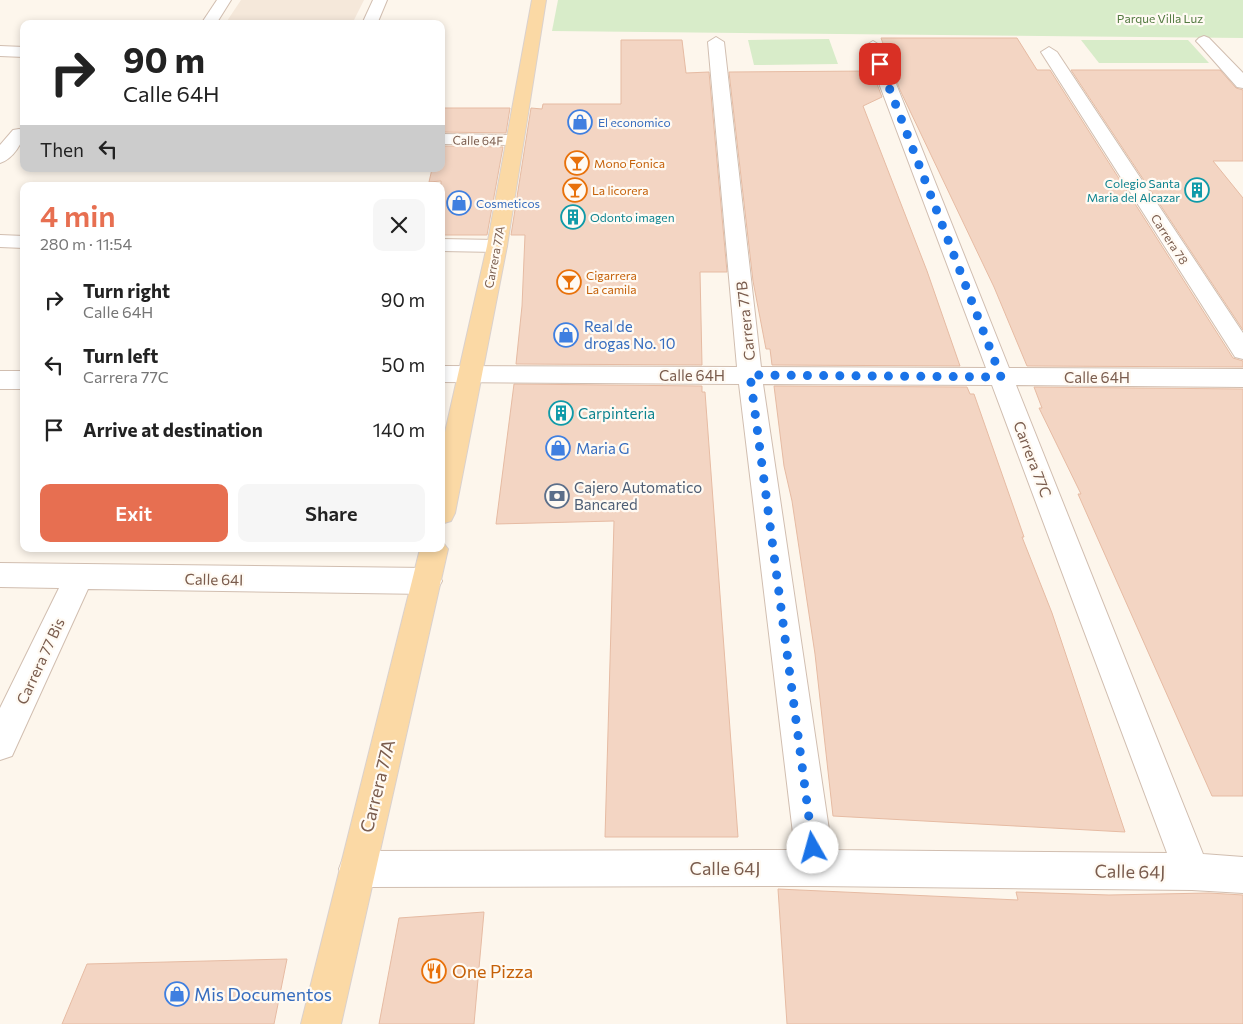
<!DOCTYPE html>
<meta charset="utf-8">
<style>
body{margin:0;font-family:Commissioner,sans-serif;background:#f6f6f6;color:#222;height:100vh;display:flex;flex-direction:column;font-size:19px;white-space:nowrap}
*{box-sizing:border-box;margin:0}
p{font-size:16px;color:#767676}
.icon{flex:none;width:28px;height:28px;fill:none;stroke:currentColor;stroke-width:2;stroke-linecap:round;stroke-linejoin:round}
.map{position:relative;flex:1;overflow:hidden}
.panel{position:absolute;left:20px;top:182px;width:425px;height:370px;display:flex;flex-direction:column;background:#fff;border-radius:10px;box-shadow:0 2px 8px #0003}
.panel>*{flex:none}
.hud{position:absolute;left:20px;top:20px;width:425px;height:152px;border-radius:10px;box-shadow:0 2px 8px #0003;background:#fff;color:#222;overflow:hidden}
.pin{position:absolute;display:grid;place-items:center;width:42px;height:42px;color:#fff;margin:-21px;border-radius:10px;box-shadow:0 2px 8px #0006}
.me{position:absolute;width:55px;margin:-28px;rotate:353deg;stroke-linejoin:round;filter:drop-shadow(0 0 4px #0008)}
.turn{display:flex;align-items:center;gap:18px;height:105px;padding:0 20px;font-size:22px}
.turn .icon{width:65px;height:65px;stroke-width:2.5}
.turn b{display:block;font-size:35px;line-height:42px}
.then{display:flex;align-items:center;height:48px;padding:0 20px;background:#0003;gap:10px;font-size:19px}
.round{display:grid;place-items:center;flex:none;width:52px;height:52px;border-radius:10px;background:#f6f6f6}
.overview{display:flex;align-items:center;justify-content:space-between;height:85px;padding:0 20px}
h1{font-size:30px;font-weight:600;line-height:38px;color:#e76f51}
.button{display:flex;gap:10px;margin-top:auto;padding:10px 20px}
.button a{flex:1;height:58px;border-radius:10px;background:#e76f51;color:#fff;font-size:20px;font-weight:600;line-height:58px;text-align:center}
.button a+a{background:#f6f6f6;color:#222}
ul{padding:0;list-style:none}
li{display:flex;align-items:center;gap:15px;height:65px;padding:0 20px}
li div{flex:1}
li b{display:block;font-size:19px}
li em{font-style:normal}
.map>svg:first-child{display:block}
.residential{fill:#f5e8da}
.green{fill:#d8ecc9}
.building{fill:#f3d5c3;stroke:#e6bba3}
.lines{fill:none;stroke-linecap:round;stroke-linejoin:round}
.minor-casing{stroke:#d1beb0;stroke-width:2}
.major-casing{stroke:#dad1cd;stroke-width:2}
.minor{fill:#fff;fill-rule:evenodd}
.major{fill:#fbd9a5;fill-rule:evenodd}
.route{stroke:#1a73e8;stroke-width:9;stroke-dasharray:0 16.2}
.labels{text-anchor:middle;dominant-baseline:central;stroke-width:4.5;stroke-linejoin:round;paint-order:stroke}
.far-park-label{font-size:12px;fill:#537a41;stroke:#fffaf3}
.far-shop-label{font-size:12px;fill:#366cbe;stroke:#fffaf3;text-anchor:start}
.far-street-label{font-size:12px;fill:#7a5c4d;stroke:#fffaf3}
.far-food-label{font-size:12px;fill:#c56008;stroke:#fffaf3;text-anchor:start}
.far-culture-label{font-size:12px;fill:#0d838f;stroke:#fffaf3;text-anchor:end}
.street-label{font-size:15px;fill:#7a5c4d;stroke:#fffaf3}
.shop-label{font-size:15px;fill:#366cbe;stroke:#fffaf3;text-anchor:start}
.culture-label{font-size:15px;fill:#0d838f;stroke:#fffaf3;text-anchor:start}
.service-label{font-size:15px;fill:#4e5e75;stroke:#fffaf3;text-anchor:start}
.near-street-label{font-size:18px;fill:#7a5c4d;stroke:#fffaf3}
.near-food-label{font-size:18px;fill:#c56008;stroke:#fffaf3;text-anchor:start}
.near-shop-label{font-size:18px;fill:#366cbe;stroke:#fffaf3;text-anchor:start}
</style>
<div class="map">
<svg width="1243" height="1024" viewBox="0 0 1243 1024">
<rect width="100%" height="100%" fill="#fdf6ec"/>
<polygon class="residential" points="241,0 364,0 352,24 225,24"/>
<g class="green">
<polygon points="558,0 1243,0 1243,38 552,31"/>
<polygon points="829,39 838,64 754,65 748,40"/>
<polygon points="1081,40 1188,40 1209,63 1099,63"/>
</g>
<g class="building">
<polygon points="881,38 1017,38 1037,70 1050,70 1233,358 1243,361 1243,367 1027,366 994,287 900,90"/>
<polygon points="621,40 682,40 686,73 709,72 727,272 700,272 702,365 516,364 522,306 525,235 511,235 531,108 542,109 543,104 621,104"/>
<polygon points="1071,70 1220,70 1236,88 1243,90 1243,161 1213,161 1243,198 1243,330"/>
<polygon points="872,71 882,97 863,106 927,271 960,366 772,365 770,349 766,349 753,281 729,72"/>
<polygon points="441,108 510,108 506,133 441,132"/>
<polygon points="441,146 503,147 487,235 441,235 441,181 429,182 432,169 441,169"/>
<polygon points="514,384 702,386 702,392 705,392 738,837 605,837 614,521 496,524"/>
<polygon points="774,386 967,387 970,394 974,394 1024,537 1022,537 1052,613 1125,832 833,816 815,654 792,501 784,466"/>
<polygon points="1034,387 1243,389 1243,796 1212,796 1078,494 1081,494 1039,408 1042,408"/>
<polygon points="778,889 1018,900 1016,892 1109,895 1209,893 1243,895 1243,1024 787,1024"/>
<polygon points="484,912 474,1024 379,1024 399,918"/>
<polygon points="287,959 274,1024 62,1024 87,964"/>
</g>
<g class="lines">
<g class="minor-casing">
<g id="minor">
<polygon points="217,0 231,0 216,24 201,24"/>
<polygon points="373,0 387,0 377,24 362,24"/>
<polygon points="1204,36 1209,38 1243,73 1243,88 1237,87 1199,44 1196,41 1199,38"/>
<path d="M716 37 724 42 761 367 986 368 865 46 873 41 881 46 1009 368 1243 369V387L1016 385 1203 854 1243 857V893L1192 890 816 886 357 887 344 882 339 869 344 856 357 851 795 850 739 384 441 382V366L737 367 708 42ZM763 384 992 385 1167 853 832 850Z"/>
<polygon points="0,46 24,47 24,57 0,56"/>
<polygon points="1049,47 1057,52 1243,333 1243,359 1235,357 1041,52"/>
<path d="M19 129 24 130C24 142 13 159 0 163V145L13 130Z"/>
<polygon points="441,134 514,135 520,136 523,140 520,144 514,145 441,144"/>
<polygon points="0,235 24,236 24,248 0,247"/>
<polygon points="441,239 497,240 504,242 507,246 504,250 497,252 441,251"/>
<rect x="0" y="371" width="24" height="18"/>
<polygon points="0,563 427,568 437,572 442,581 437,590 427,594 88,589 12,756 0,760 0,708 59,588 0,587"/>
</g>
</g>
<g class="major-casing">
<g id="major">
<polygon points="532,0 546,0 507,246 455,513 451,521 441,524 441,450 487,246"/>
<polygon points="441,540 448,549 341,1024 301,1024 420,549 441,549"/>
</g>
</g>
<use href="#minor" class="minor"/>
<use href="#major" class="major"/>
</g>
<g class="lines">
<polyline class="route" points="813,848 750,375 1001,377 880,64"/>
</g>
<defs>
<g id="shop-ring" transform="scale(1.25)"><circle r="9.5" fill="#fffaf3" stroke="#3f7fe0" stroke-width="1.5"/><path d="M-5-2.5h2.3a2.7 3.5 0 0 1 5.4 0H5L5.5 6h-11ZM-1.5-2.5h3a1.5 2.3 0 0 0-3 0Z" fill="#3f7fe0"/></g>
<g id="bar-ring" transform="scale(1.25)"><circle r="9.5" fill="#fffaf3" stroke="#e8710a" stroke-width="1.5"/><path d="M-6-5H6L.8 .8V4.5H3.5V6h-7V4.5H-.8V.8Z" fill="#e8710a"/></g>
<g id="building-ring" transform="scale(1.25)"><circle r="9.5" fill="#fffaf3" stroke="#0f9aa8" stroke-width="1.5"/><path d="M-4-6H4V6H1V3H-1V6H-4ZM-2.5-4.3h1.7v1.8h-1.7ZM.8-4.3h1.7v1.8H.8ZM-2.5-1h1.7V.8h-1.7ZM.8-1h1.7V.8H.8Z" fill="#0f9aa8"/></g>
<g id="bank-ring" transform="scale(1.25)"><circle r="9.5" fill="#fffaf3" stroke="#5c6f8a" stroke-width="1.5"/><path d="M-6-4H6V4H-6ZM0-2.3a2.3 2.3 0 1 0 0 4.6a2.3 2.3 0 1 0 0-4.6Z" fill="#5c6f8a"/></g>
<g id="restaurant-ring" transform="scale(1.25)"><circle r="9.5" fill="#fffaf3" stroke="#e8710a" stroke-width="1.5"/><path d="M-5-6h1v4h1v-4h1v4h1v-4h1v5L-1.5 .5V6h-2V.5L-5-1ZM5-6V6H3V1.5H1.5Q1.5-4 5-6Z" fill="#e8710a"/></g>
</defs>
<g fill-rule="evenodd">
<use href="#shop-ring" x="580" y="122"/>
<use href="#bar-ring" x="577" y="163"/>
<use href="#bar-ring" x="575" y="190"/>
<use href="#building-ring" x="1197" y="190"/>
<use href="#shop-ring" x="459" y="203"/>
<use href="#building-ring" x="573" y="217"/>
<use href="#bar-ring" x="569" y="282"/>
<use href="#shop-ring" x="566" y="335"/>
<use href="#building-ring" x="561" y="413"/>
<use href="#shop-ring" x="558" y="448"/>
<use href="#bank-ring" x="557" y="496"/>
<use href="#restaurant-ring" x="434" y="971"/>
<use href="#shop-ring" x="177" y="994"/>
</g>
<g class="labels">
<g class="far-park-label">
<text x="1160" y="18">Parque Villa Luz</text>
</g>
<g class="far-shop-label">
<text x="598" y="122">El economico</text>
<text x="476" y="203">Cosmeticos</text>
</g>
<g class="far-street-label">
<text transform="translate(478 140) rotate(1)">Calle 64F</text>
<text transform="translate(1170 239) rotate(57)">Carrera 78</text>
<text transform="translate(494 257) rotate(-79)">Carrera 77A</text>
</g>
<g class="far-food-label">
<text x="594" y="163">Mono Fonica</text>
<text x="592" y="190">La licorera</text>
<text x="586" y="275">Cigarrera<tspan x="586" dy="14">La camila</tspan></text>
</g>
<g class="far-culture-label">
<text x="1180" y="183">Colegio Santa<tspan x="1180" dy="14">Maria del Alcazar</tspan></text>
<text x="590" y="217" text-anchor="start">Odonto imagen</text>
</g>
<g class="street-label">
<text transform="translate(745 321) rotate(-96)">Carrera 77B</text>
<text x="692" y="375">Calle 64H</text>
<text x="1097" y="377">Calle 64H</text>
<text transform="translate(1033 459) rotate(69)">Carrera 77C</text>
<text transform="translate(214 579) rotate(1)">Calle 64I</text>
<text transform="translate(40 661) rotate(-65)">Carrera 77 Bis</text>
</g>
<g class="shop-label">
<text x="584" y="326">Real de<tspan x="584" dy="17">drogas No. 10</tspan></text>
<text x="576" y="448">Maria G</text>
</g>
<g class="culture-label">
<text x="578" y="413">Carpinteria</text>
</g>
<g class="service-label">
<text x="574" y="487">Cajero Automatico<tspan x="574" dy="17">Bancared</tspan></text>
</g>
<g class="near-street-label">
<text transform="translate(377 786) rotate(-76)">Carrera 77A</text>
<text x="725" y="868">Calle 64J</text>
<text transform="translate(1130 871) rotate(1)">Calle 64J</text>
</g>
<g class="near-food-label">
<text x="452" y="971">One Pizza</text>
</g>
<g class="near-shop-label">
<text x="194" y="994">Mis Documentos</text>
</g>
</g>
</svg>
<div class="pin" style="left:880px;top:64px;background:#d93025"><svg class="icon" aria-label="arrive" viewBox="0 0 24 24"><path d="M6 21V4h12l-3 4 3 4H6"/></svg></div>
<svg class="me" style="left:813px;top:848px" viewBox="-20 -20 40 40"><circle r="19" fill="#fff"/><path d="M0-13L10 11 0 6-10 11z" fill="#1a73e8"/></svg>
<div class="hud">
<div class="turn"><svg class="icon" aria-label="right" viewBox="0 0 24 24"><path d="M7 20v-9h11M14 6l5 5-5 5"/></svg><div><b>90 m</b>Calle 64H</div></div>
<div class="then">Then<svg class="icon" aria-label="left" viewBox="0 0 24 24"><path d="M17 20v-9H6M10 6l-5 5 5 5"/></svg></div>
</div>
<section class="panel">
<div class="overview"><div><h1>4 min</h1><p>280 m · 11:54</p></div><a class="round"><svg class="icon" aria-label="close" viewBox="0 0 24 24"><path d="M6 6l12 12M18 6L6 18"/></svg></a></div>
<ul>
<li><svg class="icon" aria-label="right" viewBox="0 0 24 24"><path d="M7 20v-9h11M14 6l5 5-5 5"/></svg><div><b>Turn right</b><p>Calle 64H</p></div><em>90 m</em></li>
<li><svg class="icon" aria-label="left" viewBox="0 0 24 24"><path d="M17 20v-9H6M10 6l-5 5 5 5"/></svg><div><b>Turn left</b><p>Carrera 77C</p></div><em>50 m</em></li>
<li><svg class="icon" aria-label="arrive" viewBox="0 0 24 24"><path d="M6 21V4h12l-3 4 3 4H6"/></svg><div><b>Arrive at destination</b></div><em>140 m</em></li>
</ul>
<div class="button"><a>Exit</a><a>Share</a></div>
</section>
</div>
